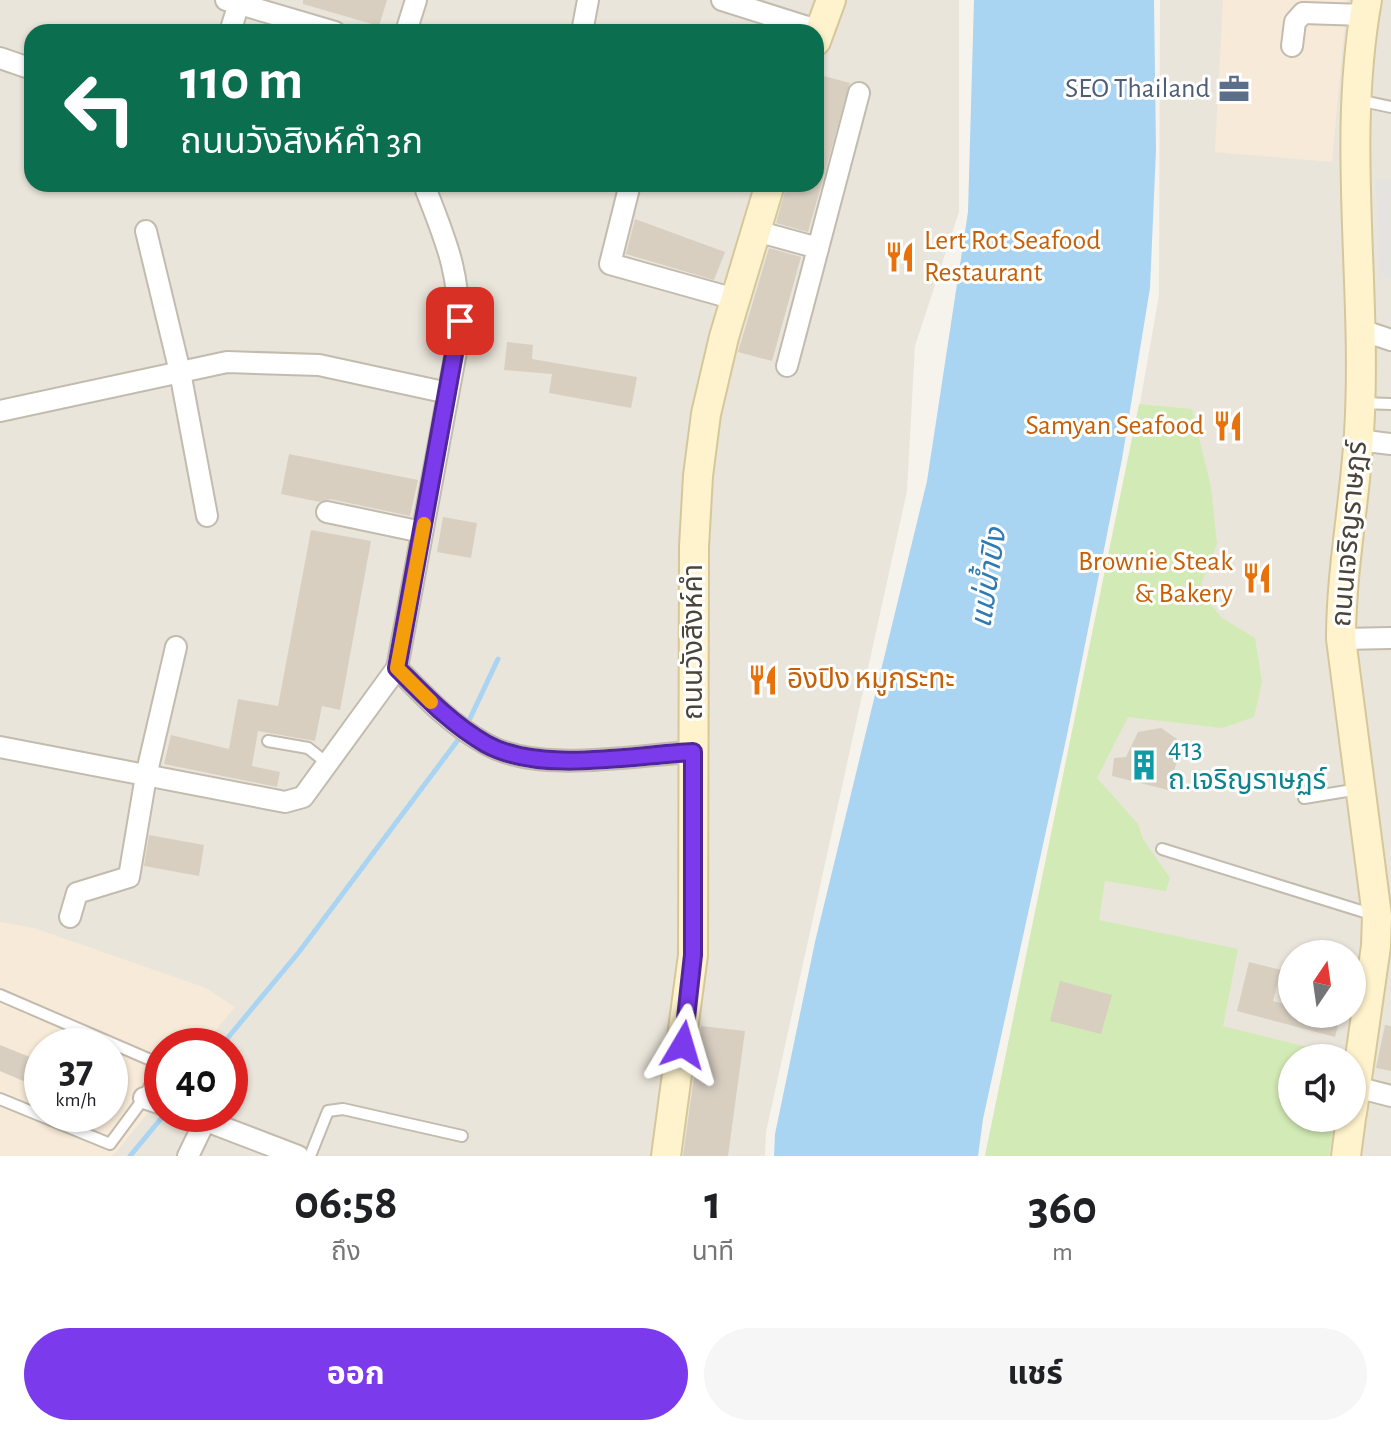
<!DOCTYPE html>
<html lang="th">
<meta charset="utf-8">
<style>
body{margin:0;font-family:"Alegreya Sans","Noto Sans Thai",sans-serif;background:#f6f6f6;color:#202124;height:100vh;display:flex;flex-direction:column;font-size:30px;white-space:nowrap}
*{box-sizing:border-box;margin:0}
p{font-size:26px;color:#757577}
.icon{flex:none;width:44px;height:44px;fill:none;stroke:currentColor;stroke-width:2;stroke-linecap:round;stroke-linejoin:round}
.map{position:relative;height:1156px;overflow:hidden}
.sheet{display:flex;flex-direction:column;background:#fff;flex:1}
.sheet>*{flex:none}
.top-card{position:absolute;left:24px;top:24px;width:800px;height:168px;border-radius:24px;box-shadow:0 2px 6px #0004;background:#0b6e4f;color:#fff;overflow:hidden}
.needle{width:52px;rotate:13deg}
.tools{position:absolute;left:1278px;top:940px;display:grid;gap:16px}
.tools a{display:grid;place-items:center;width:88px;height:88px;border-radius:50%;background:#fff;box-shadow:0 2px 6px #0004;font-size:40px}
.speed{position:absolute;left:24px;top:1028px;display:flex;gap:16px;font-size:40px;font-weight:700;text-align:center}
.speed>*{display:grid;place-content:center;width:104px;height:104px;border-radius:50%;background:#fff;box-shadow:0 2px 6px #0004;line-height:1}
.speed small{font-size:20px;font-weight:400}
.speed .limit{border:12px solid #d22;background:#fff;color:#111}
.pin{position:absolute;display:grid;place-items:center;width:68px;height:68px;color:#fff;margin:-34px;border-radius:16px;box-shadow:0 4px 12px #0006}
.me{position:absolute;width:88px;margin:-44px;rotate:7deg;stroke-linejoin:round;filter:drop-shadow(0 0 6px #0008)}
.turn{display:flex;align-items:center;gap:28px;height:168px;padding:0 24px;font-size:36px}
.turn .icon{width:104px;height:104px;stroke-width:2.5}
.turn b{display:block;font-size:56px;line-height:68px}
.eta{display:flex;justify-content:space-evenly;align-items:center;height:136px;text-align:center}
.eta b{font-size:48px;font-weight:700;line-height:56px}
.cta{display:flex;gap:16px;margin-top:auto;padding:16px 24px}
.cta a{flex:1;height:92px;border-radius:48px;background:#7c3aed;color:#fff;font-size:32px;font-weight:700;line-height:92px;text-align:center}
.cta a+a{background:#f6f6f6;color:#202124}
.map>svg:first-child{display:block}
.residential{fill:#eae5da;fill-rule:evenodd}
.commercial{fill:#f7ead8;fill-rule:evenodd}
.green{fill:#d2eab5}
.parking{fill:#e5e3e0}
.water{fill:#a9d4f2}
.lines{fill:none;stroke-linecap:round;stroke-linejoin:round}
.stream{stroke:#a9d4f2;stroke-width:5}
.building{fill:#d8cfc1}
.lane-casing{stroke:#c2bbae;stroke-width:14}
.street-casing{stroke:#c2bbae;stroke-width:24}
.secondary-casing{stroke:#d6c79b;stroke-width:32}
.lane{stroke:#fff;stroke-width:10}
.street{stroke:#fff;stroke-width:20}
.secondary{stroke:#fff3cd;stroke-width:28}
.route-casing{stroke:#51269a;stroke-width:20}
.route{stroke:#7c3aed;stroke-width:14}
.slow{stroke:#f59e0b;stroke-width:14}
.labels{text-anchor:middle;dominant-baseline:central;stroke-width:6;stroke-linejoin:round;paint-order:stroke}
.service-label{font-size:28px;fill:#4e5e75;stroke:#fff;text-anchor:end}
.food-label{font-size:28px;fill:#c56008;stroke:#fff;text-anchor:start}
.street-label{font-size:28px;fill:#4b4439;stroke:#fff}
.culture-label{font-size:28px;fill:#0d838f;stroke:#fff;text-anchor:start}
.water-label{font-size:30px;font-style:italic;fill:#2e7ab2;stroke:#fff}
</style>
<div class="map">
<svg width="1391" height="1156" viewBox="0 0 1391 1156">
<rect width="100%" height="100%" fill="#f6f3ec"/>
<g class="residential">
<path d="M0 0H959V212L915 346 907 491 766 1132 765 1156H0ZM32 32H816V184H32ZM42 1046H110V1114H42ZM162 1046H230V1114H162Z"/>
<path d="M1160 0H1391V1156H985L1130 460 1159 295ZM1292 954H1352V1014H1292ZM1292 1058H1352V1118H1292Z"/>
</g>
<g class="commercial">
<polygon points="1223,0 1347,0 1332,162 1215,152"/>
<path d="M0 922 34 928 206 988 235 1007 203 1046H162V1096L113 1156H0ZM42 1046H110V1114H42Z"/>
</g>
<polygon class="green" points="1139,404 1192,409 1211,487 1217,544 1199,590 1222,618 1255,638 1262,682 1254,717 1222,728 1128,717 1097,778 1138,824 1143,839 1170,878 1166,891 1105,881 1099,920 1238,949 1223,1026 1346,1057 1292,1058 1292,1118 1335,1118 1329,1156 985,1156"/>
<polygon class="parking" points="1376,179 1391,179 1391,279 1379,279"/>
<polygon class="water" points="974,0 1154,0 1156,150 1150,288 1122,459 1067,735 983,1119 978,1156 774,1156 775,1134 815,942 927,481 968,212"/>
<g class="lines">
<g class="stream">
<polyline points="466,727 498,659"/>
<polyline points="221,1046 299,952 461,736"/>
<polyline points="130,1156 164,1115"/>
</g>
</g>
<g class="building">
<polygon points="303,0 387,0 379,26 303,4"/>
<polygon points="816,74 850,83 808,232 776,223 787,184 816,184"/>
<polygon points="635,219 725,252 714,280 626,254"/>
<polygon points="769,248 801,257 772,361 738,352"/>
<polygon points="507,342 533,345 532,359 637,377 631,408 549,393 552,374 504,370"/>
<polygon points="289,454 418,480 410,516 330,499 320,502 281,494"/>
<polygon points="443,517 477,523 471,558 437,552"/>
<polygon points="311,530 371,541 340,710 322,706 315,741 258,731 252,766 280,772 277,787 164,764 171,735 229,749 238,699 278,706"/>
<polygon points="1161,728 1177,739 1172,754 1178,758 1168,790 1112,776 1114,758 1126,757 1138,732"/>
<polygon points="149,835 204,845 199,876 144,866"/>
<polygon points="1249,962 1281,970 1273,1001 1292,1006 1292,1014 1340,1018 1335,1037 1237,1011"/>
<polygon points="1060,981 1112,995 1101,1034 1050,1021"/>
<polygon points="1385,1025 1391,1026 1391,1071 1376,1068"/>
<polygon points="701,1026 745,1031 728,1156 683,1156"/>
<polygon points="0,1045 42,1062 42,1089 0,1071"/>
</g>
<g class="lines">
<g class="lane-casing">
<g id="lane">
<polyline points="1358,100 1391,107"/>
<polyline points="1361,403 1391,404"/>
<polyline points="268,741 308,748 327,763"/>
<polyline points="1304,798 1359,789"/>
<polyline points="1162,849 1374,915"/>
<polyline points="0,995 160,1064 144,1098 110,1144 0,1099"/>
<polyline points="310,1156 328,1111 343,1109 462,1136"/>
</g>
</g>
<g class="street-casing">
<g id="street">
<polyline points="226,0 335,32"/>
<polyline points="722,0 820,31"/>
<polyline points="230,32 240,0"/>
<polyline points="406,32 416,0"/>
<polyline points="582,32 588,0"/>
<polyline points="1292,46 1295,22 1303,13 1364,15"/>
<polyline points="0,58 32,69"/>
<polyline points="630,184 610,264 735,299"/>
<path d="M426 190C448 245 462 280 458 341L397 668C424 696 451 725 486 744 539 774 633 755 693 752"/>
<polyline points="146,231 180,372 207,516"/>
<polyline points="756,231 818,248"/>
<polyline points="1358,329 1391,340"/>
<polyline points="787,366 859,93"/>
<polyline points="0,411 227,362 319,365 448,393"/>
<polyline points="1358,440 1391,444"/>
<polyline points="327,512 422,532"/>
<polyline points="1341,639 1391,638"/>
<polyline points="0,747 285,802 303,797 397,668"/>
<polyline points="70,917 77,893 129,877 146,776 176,647"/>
<polyline points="1356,1087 1391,1096"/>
<polyline points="144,1098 162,1104"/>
<polyline points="188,1114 298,1156"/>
<polyline points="188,1156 205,1121"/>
</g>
</g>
<g class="secondary-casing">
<g id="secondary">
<polyline points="816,41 831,0"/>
<path d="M1352 1113 1376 946 1377 916 1341 639C1341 570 1355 502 1359 433 1368 289 1341 143 1367 0"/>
<polyline points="666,1156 693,955 694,547 698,476 706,414 724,337 770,184"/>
<polyline points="1346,1156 1351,1118"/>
</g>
</g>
<use href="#lane" class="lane"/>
<use href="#street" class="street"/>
<use href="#secondary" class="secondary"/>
</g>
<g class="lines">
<g class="route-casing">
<path id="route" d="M460 321 397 668C425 696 451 724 486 744 540 774 633 755 693 752V955L683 1045"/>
</g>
<use href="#route" class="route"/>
<polyline class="slow" points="424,524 397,668 431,702"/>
</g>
<defs>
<g id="office-bare" transform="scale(2.4)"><path d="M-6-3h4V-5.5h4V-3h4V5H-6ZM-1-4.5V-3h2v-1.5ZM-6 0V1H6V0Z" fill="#5c6f8a" stroke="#fff" stroke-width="2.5" paint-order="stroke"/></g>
<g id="restaurant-bare" transform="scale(2.4)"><path d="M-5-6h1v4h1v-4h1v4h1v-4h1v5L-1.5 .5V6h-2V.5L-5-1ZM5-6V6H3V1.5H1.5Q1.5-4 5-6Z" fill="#e8710a" stroke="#fff" stroke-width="2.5" paint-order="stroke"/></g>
<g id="building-bare" transform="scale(2.4)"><path d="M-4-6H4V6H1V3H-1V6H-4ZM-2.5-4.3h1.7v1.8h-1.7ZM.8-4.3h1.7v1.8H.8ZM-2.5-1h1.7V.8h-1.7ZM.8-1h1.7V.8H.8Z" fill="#0f9aa8" stroke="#fff" stroke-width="2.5" paint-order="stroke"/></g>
</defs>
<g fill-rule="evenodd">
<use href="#office-bare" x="1234" y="89"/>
<use href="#restaurant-bare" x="900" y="257"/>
<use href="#restaurant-bare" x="1228" y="426"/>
<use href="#restaurant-bare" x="1257" y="578"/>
<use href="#restaurant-bare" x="763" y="680"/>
<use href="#building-bare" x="1144" y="765"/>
</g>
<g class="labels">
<g class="service-label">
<text x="1210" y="89">SEO Thailand</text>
</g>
<g class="food-label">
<text x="924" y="241">Lert Rot Seafood<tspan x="924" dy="32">Restaurant</tspan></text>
<text x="1204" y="426" text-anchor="end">Samyan Seafood</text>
<text x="1233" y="562" text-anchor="end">Brownie Steak<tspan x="1233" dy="32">&amp; Bakery</tspan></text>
<text x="787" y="680">อิงปิง หมูกระทะ</text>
</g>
<g class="street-label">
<text transform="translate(1350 534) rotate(-85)">ถนนเจริญราษฎร์</text>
<text transform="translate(694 642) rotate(-90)">ถนนวังสิงห์คำ</text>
</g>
<g class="culture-label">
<text x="1168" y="749">413<tspan x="1168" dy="32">ถ.เจริญราษฏร์</tspan></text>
</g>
<g class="water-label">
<text transform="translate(989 578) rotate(-81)">แม่น้ำปิง</text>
</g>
</g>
</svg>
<div class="tools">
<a><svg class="needle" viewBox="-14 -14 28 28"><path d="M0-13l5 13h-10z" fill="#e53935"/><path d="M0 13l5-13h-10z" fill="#757577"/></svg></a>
<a><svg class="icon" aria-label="sound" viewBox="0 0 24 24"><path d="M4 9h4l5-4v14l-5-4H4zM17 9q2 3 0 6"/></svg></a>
</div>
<div class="speed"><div>37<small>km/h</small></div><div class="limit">40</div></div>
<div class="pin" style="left:460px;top:321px;background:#d93025"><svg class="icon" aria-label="arrive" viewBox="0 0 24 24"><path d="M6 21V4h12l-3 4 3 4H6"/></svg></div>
<svg class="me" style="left:683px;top:1045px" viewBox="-20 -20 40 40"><path d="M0-17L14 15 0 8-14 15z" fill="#7c3aed" stroke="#fff" stroke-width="4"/></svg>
<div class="top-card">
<div class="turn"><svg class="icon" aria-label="left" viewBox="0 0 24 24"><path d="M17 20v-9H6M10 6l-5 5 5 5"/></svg><div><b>110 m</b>ถนนวังสิงห์คำ 3ก</div></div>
</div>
</div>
<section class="sheet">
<div class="eta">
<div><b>06:58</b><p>ถึง</p></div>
<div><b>1</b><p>นาที</p></div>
<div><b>360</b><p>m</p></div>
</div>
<div class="cta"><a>ออก</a><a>แชร์</a></div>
</section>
